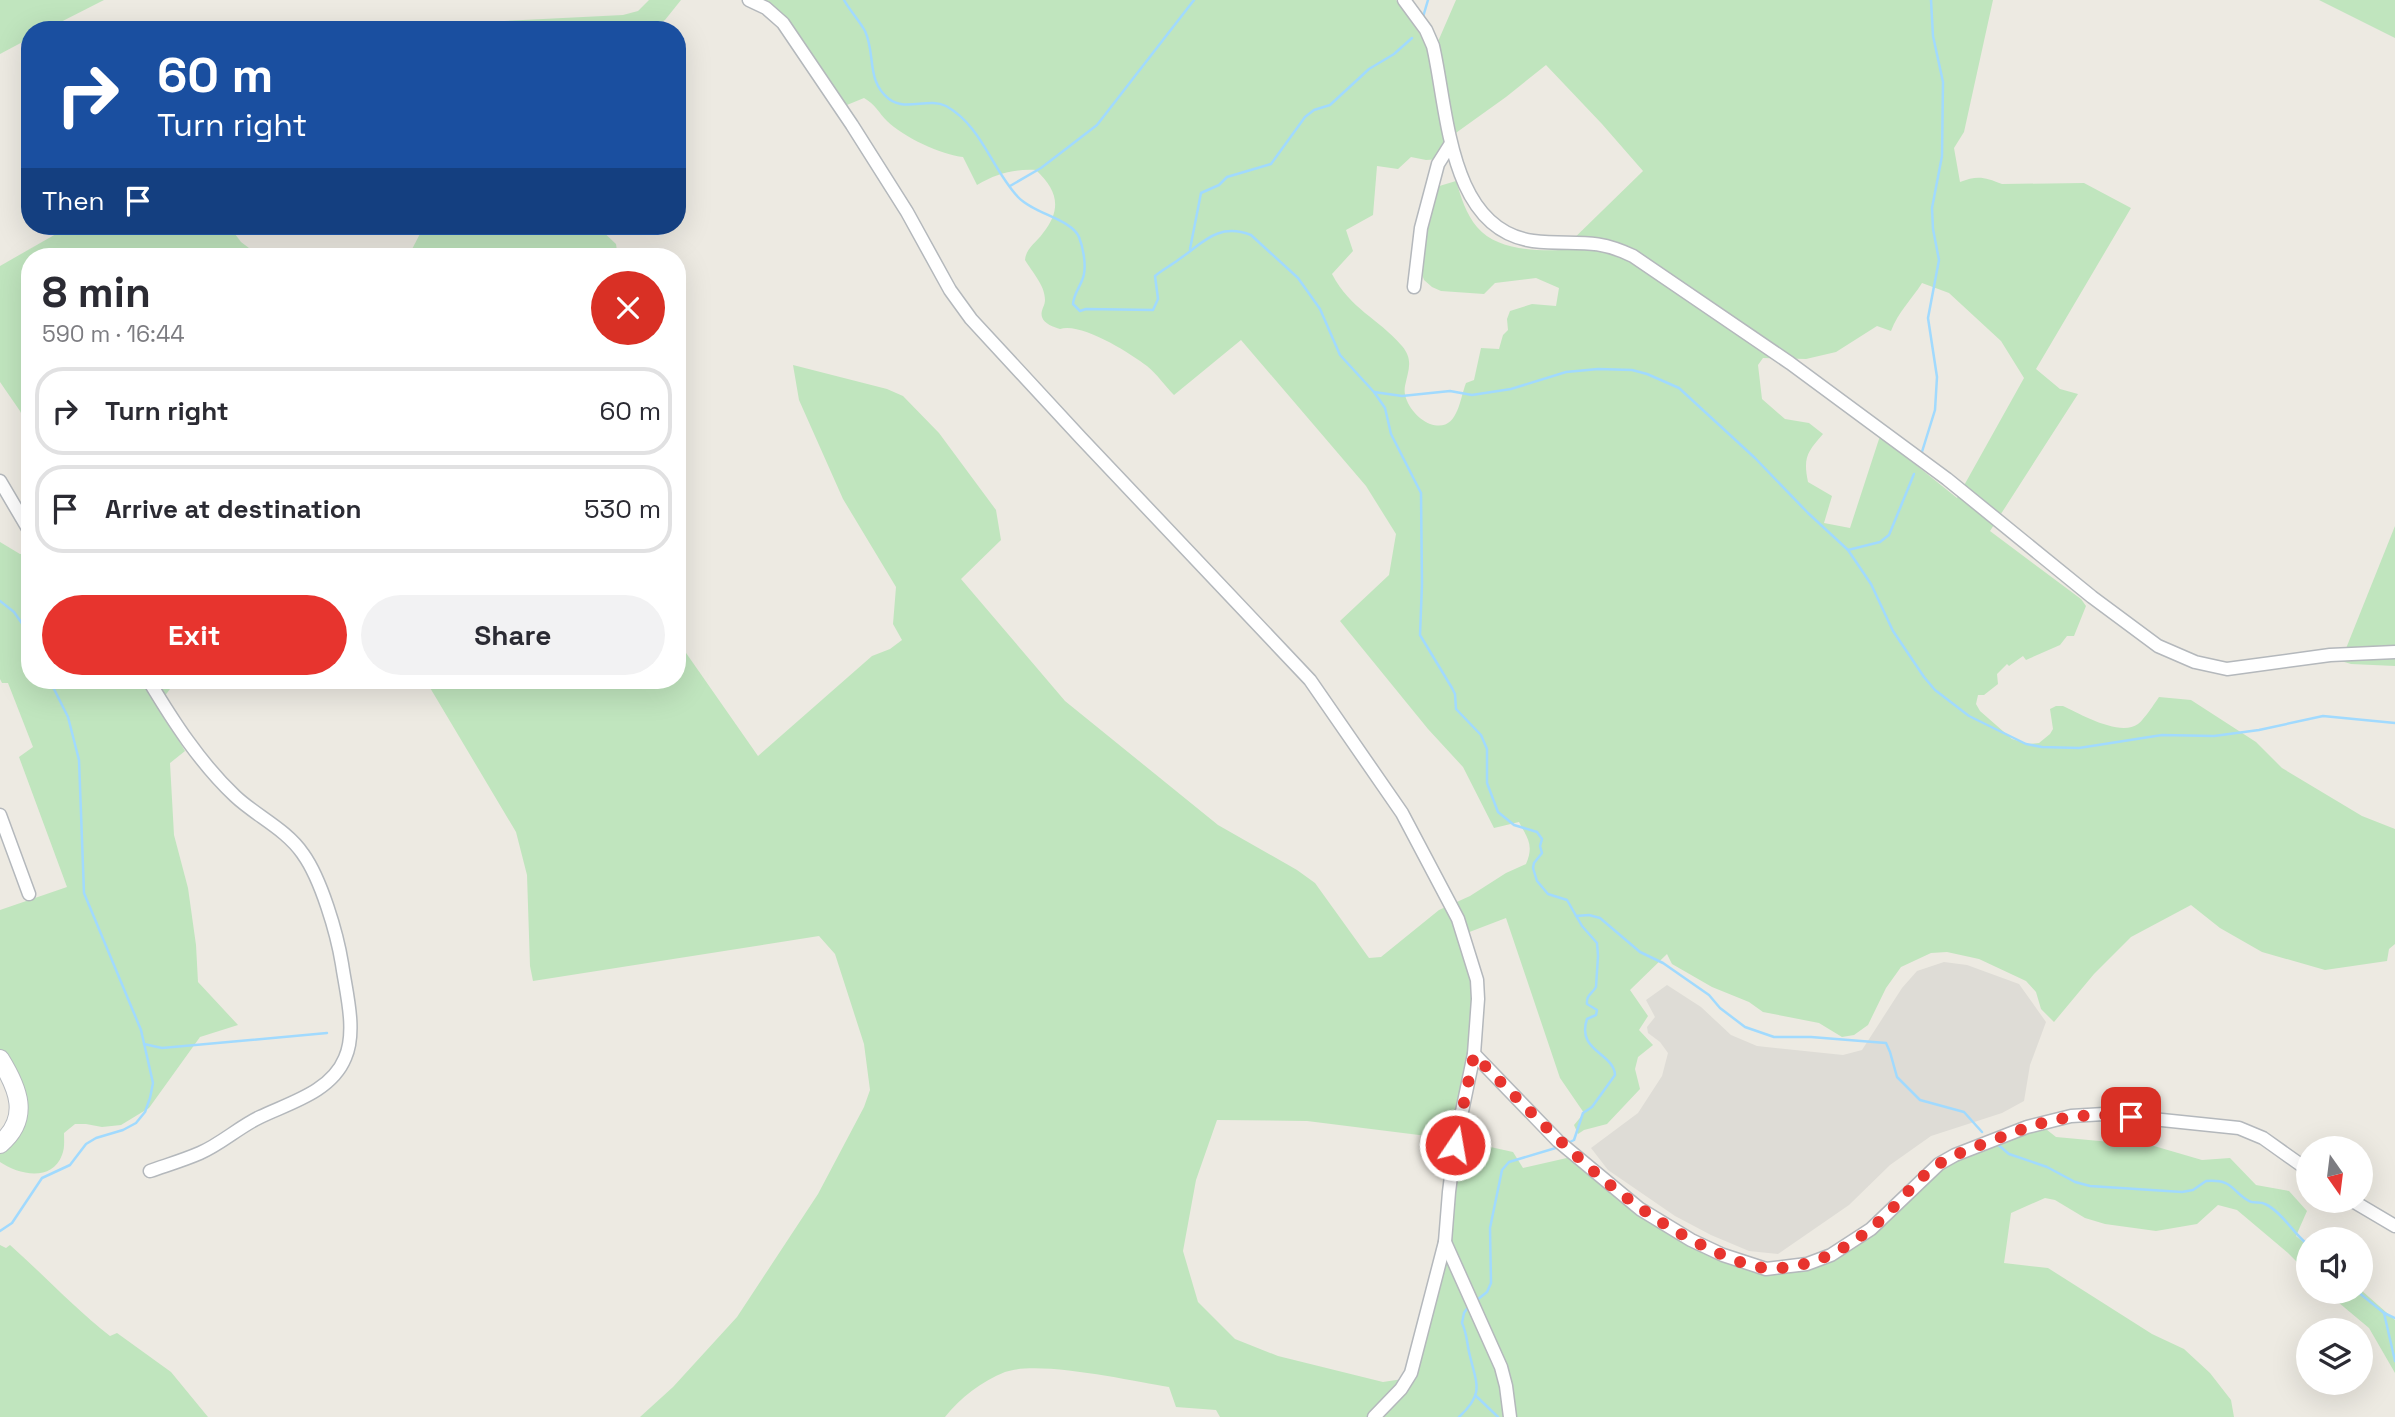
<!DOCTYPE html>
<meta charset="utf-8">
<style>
body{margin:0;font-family:"Space Grotesk",sans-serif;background:#f2f2f3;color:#2b2b33;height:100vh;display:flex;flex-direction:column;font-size:26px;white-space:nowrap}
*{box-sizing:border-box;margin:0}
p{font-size:23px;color:#7c7c81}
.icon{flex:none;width:38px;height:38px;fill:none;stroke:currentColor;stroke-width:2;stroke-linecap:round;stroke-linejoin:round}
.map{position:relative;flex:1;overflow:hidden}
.details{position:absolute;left:21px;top:248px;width:665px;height:441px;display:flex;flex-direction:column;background:#fff;border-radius:28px;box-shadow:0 7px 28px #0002}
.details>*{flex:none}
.banner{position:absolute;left:21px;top:21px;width:665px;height:214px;border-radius:28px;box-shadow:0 7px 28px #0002;background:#1a4fa0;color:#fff;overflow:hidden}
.needle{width:46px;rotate:166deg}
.buttons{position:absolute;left:2296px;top:1136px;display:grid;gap:14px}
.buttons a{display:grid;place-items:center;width:77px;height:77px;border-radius:50%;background:#fff;box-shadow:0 7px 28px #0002;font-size:35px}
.pin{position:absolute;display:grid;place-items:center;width:60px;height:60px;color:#fff;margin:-30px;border-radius:14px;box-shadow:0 4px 10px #0006}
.me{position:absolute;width:77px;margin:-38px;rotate:12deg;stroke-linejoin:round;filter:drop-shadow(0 0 5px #0008)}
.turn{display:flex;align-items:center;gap:24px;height:147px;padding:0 21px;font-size:32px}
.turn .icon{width:91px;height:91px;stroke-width:2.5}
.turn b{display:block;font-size:49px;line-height:60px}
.then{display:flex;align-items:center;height:66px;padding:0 21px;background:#0003;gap:14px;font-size:26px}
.round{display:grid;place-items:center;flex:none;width:74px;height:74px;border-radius:37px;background:#f2f2f3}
.summary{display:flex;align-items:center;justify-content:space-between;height:119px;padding:0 21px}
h1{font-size:42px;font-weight:700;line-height:52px}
.cta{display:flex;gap:14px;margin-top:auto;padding:14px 21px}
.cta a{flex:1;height:80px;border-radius:42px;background:#e7342e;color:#fff;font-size:28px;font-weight:700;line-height:80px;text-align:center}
.cta a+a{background:#f2f2f3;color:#2b2b33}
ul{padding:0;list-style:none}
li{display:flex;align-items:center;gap:21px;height:88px;margin:0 14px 10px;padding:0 7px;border:4px solid #e1e1e2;border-radius:28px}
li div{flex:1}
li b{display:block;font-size:26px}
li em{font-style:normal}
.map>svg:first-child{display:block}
.industrial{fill:#dedcd6}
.green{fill:#c0e5be;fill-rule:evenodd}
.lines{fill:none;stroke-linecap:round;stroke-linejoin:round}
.stream{stroke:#a1dafe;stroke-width:2.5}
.street-casing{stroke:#b4b8bc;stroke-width:15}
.secondary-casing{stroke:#b5b9be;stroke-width:20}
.street{stroke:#fff;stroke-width:12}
.secondary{stroke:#fff;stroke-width:18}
.route{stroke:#e7342e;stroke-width:12;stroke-dasharray:0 21.6}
</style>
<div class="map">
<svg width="2395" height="1417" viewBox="0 0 2395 1417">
<rect width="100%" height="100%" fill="#edeae2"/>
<polygon class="industrial" points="1944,962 1967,965 2019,984 2046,1022 2030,1065 2024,1101 2002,1113 1931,1136 1890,1165 1849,1205 1778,1254 1749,1251 1711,1235 1675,1216 1608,1170 1591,1148 1638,1113 1662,1076 1668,1053 1660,1042 1648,1033 1647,1027 1655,1017 1646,1000 1667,985 1701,1007 1731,1035 1757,1046 1843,1055 1862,1050 1902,988 1917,971"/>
<g class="green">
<polygon points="0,0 104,0 45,30 30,30 30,38 0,54"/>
<polygon points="649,0 681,0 665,20 645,30 366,30 410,21 412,27 423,25 623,15 638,11"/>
<path d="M755 0H1396L1433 53 1456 0H1993L1964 132 1954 148 1960 182C1977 175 1985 177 2002 184L2084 183 2131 208 2036 369 2060 389 2078 394 1990 531 2081 599 2086 606 2074 636H2067L2060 645 2026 660 2023 656 2009 666 2007 664 1997 674 1998 684 1984 695H1978L1976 704 1980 711 2012 739 2029 744 2039 743 2050 734 2053 729 2050 709 2056 706H2063C2080 714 2120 737 2138 724 2143 721 2155 703 2159 697L2191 700 2256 742 2282 768 2362 816 2395 829V944L2389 949 2387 961 2325 970 2262 952 2220 928 2191 905 2131 937 2094 974 2054 1022 2041 1009 2036 992 2026 981 1979 959 1947 952 1931 953 1901 967 1886 988 1868 1025 1854 1035 1842 1037 1819 1023 1763 1012 1749 1002 1712 987 1672 964 1667 954 1630 990 1648 1016 1639 1030 1653 1045 1638 1057 1635 1069 1640 1089 1607 1124 1584 1130 1578 1134 1574 1125 1584 1113 1560 1078 1506 918 1459 936C1464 951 1470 967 1472 983 1479 1029 1459 1092 1451 1139L1307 1121 1217 1120 1196 1180 1183 1251 1198 1302 1235 1339 1278 1356 1383 1382 1416 1377 1459 1140 1513 1152 1523 1168 1580 1155 1597 1177 1705 1247 1772 1268 1814 1261 1849 1240 1941 1160 1983 1137 2037 1117V1122L2056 1137 2154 1146 2202 1160 2230 1158 2256 1185 2289 1191 2307 1211 2296 1236 2308 1246V1273L2288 1253 2237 1210 2218 1205 2197 1224 2156 1231 2105 1224 2085 1218 2055 1200 2045 1198 2011 1213 2004 1263 2048 1268 2152 1334 2184 1349 2210 1373 2231 1400 2234 1417H1220L1216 1410 1176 1407 1169 1387C1130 1381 1040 1360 1005 1372 982 1381 960 1398 945 1417H640L673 1387 737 1317 818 1194 864 1107 870 1090 864 1044 835 954 819 936 533 981 530 966 527 875 516 832 426 681H677V640L758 756 872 656 890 649 902 640 893 624 896 587 843 499 799 400 793 365 887 389 903 396 939 433 996 510 1001 540 961 579 1065 701 1218 825 1297 870 1315 883 1369 958 1381 957 1439 910 1470 896 1506 873 1526 864C1534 845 1528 839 1519 822L1494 828 1463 767 1428 729 1340 621 1389 575 1396 534 1366 486 1241 340 1174 395C1165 386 1157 374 1147 366 1130 353 1081 322 1060 329 1054 327 1044 324 1042 317 1040 311 1045 306 1045 300 1045 285 1032 272 1025 260 1026 248 1036 243 1043 233 1062 209 1058 191 1036 170 1014 169 997 173 977 185L963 157C942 155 903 137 887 121 879 113 875 104 864 98L842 107 819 75ZM1546 65 1602 124 1643 171 1562 250C1535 251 1496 250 1477 227 1466 214 1461 197 1456 181L1436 187 1418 263 1424 280 1432 287 1441 291 1484 294 1495 283 1536 278 1559 288 1556 306 1532 304 1510 311 1507 319 1508 330 1503 335 1499 349 1481 348 1474 380 1466 383C1459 401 1458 433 1430 424 1417 419 1402 401 1405 386 1408 371 1414 360 1402 346 1377 317 1351 310 1332 274L1353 251 1346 230 1373 215 1377 166 1398 169 1411 157 1426 160 1441 159 1446 140 1506 97ZM1922 283 1949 293 2001 341 2024 378 1957 498 1880 436 1850 528 1824 523 1832 496 1808 482C1803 458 1807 452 1823 434L1809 423 1785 419 1762 399 1758 365 1763 358 1806 359 1836 352 1877 326 1891 331C1898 312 1912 299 1922 283Z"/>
<polygon points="2319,0 2395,0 2395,38"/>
<polygon points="70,226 229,226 241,242 261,257 30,257 30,431 20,411 0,382 0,266"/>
<polygon points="424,226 597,226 616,244 618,257 408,257"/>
<polygon points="2395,526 2395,666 2351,664 2341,661"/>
<path d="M0 542 20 554 30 553V681H176L158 705 185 751 170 763 174 835 188 888 196 945 198 982 238 1025 200 1037 149 1108 121 1125 102 1127 86 1124H75L64 1133C64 1140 65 1148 62 1155 52 1182 19 1175 0 1162V1145L16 1122 0 1062V910L67 887 19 757 33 747 8 683H2L0 679Z"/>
<path d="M0 1245 6 1248 10 1245C44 1275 74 1308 110 1336L117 1333 171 1372 208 1417H0Z"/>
<polygon points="2361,1290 2395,1320 2395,1373 2369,1328 2326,1292"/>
</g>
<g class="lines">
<g class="stream">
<path d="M844 0C850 11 859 20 865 31 876 55 866 81 889 99 906 112 928 97 946 106 982 126 991 168 1018 197 1034 214 1071 219 1079 237 1083 247 1086 263 1084 274 1082 285 1074 292 1073 304L1080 311 1086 309 1153 310 1158 299 1155 276C1162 270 1170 266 1178 260 1202 244 1217 222 1251 235L1298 278 1320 309 1340 355 1374 392 1385 408 1391 434 1421 493 1422 584 1420 635 1452 688 1455 694 1456 709 1481 735 1487 749V783L1498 812 1514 825 1537 832 1542 839 1540 846 1542 853 1534 863 1533 868 1537 881 1548 894 1567 900 1582 926 1597 943 1598 956 1596 987C1592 994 1586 995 1587 1004L1597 1010 1596 1015 1587 1019C1576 1051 1614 1053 1615 1075L1592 1107 1583 1113 1574 1140 1568 1143"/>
<polyline points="1423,17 1428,0"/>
<polyline points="1010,186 1041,168 1097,125 1194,0"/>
<polyline points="1190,249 1201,193 1219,185 1227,177 1271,164 1305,117 1314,110 1330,105 1369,69 1394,54 1412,38"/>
<polyline points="1374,392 1402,396 1450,391 1472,395 1511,389 1566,372 1598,369 1632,370 1647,374 1679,388 1755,458 1808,513 1848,550 1871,584 1893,631 1924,677 1935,690 1969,716 2026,744 2042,747 2079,748 2162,735 2214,736 2259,730 2323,716 2395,723"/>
<polyline points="1921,455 1935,410 1937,377 1928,318 1939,260 1933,229 1932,208 1942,156 1943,82 1933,36 1931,0"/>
<polyline points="1848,550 1880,542 1889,535 1914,474"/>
<polyline points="0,601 14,612 30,635"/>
<polyline points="1576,916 1589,915 1600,918 1640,952 1663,963 1709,995 1720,1008 1745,1027 1774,1037 1811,1037 1886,1043 1890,1052 1897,1077 1920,1100 1964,1112 1982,1132"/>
<polyline points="144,1044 162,1048 327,1033"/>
<path d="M1996 1143 2009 1154 2047 1167 2075 1182 2090 1186 2182 1192 2193 1190 2206 1181C2234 1179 2231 1191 2249 1201 2254 1204 2260 1201 2265 1204 2282 1212 2293 1233 2308 1245"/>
<polyline points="0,1231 12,1223 42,1178 70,1165 86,1144 96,1138 123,1130 136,1123 145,1112 150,1098 153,1083 141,1030 84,893 79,760 68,717 50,681"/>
<polyline points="2358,1292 2384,1313 2395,1318"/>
<polyline points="1477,1300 1487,1292 1491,1283 1490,1228 1502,1170 1509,1162 1559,1147"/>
<polyline points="2384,1313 2395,1361"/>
<polyline points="1476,1396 1498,1417"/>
<path d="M1459 1417C1484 1394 1477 1385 1470 1356 1467 1345 1467 1333 1462 1323L1464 1313 1469 1306"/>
</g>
<g class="street-casing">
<g id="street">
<polyline points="749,0 766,8 783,23 852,125 907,212 950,290 971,319 1081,438 1310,680 1402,813 1458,919 1477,980 1478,999 1474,1054 1455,1145 1449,1192 1445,1242 1411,1373 1401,1389 1374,1417"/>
<path d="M1404 0 1426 30 1433 46C1448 110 1448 229 1533 241 1573 246 1592 236 1633 256L1790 363 1947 479 2092 597 2158 646 2195 662 2227 669 2330 655 2395 652"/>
<polyline points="1414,287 1421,228 1438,164 1450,145"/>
<polyline points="0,481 30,532"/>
<path d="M149 681C173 721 200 763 235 796 256 816 286 829 303 854 321 879 337 933 342 964 346 992 357 1031 345 1058 331 1092 289 1103 260 1117 239 1127 221 1144 200 1153 184 1160 167 1165 150 1171"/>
<polyline points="0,815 29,894"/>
<polyline points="1474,1054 1558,1141 1640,1209 1691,1240 1723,1255 1766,1269 1807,1264 1831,1255 1871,1229 1939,1164 1955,1155 2027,1127 2071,1116 2104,1114 2239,1128 2263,1138 2308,1170"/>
<polyline points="2351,1200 2395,1226"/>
<polyline points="1445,1242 1501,1367 1506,1386 1510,1417"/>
</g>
</g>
<g class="secondary-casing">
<path id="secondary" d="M0 1059C18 1088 31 1118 0 1144"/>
</g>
<use href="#street" class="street"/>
<use href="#secondary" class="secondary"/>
</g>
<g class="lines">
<path class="route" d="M1455 1145 1474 1055C1547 1128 1618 1207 1714 1251 1730 1258 1750 1268 1769 1268 1807 1269 1841 1253 1870 1229 1895 1210 1913 1181 1939 1164 1954 1154 1971 1149 1988 1142 2043 1121 2070 1111 2131 1117"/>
</g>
</svg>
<div class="buttons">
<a><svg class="needle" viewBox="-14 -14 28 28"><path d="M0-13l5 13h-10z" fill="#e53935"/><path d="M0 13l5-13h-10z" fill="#7c7c81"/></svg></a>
<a><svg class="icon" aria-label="sound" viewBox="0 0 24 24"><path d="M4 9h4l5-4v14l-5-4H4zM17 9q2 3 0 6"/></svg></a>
<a><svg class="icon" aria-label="layers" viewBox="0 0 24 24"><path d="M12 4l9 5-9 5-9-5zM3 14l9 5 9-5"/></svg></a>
</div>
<div class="pin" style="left:2131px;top:1117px;background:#d93025"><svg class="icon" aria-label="arrive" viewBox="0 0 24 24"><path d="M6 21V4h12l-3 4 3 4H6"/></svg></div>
<svg class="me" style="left:1455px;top:1145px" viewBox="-20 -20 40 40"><circle r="17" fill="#e7342e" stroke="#fff" stroke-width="3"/><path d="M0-11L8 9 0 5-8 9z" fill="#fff"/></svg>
<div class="banner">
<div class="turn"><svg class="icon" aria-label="right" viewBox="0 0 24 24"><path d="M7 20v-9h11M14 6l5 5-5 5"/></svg><div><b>60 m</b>Turn right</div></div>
<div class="then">Then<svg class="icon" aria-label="arrive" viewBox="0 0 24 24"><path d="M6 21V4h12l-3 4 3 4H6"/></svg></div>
</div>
<section class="details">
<div class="summary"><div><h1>8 min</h1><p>590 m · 16:44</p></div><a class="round" style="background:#d93025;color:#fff"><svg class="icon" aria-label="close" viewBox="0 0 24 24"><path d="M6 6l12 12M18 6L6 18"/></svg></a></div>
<ul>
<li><svg class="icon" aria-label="right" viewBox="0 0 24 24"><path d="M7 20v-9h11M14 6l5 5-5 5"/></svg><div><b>Turn right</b></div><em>60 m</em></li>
<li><svg class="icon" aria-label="arrive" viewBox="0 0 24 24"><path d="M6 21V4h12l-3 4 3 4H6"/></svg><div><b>Arrive at destination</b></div><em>530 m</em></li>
</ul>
<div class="cta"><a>Exit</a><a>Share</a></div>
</section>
</div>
